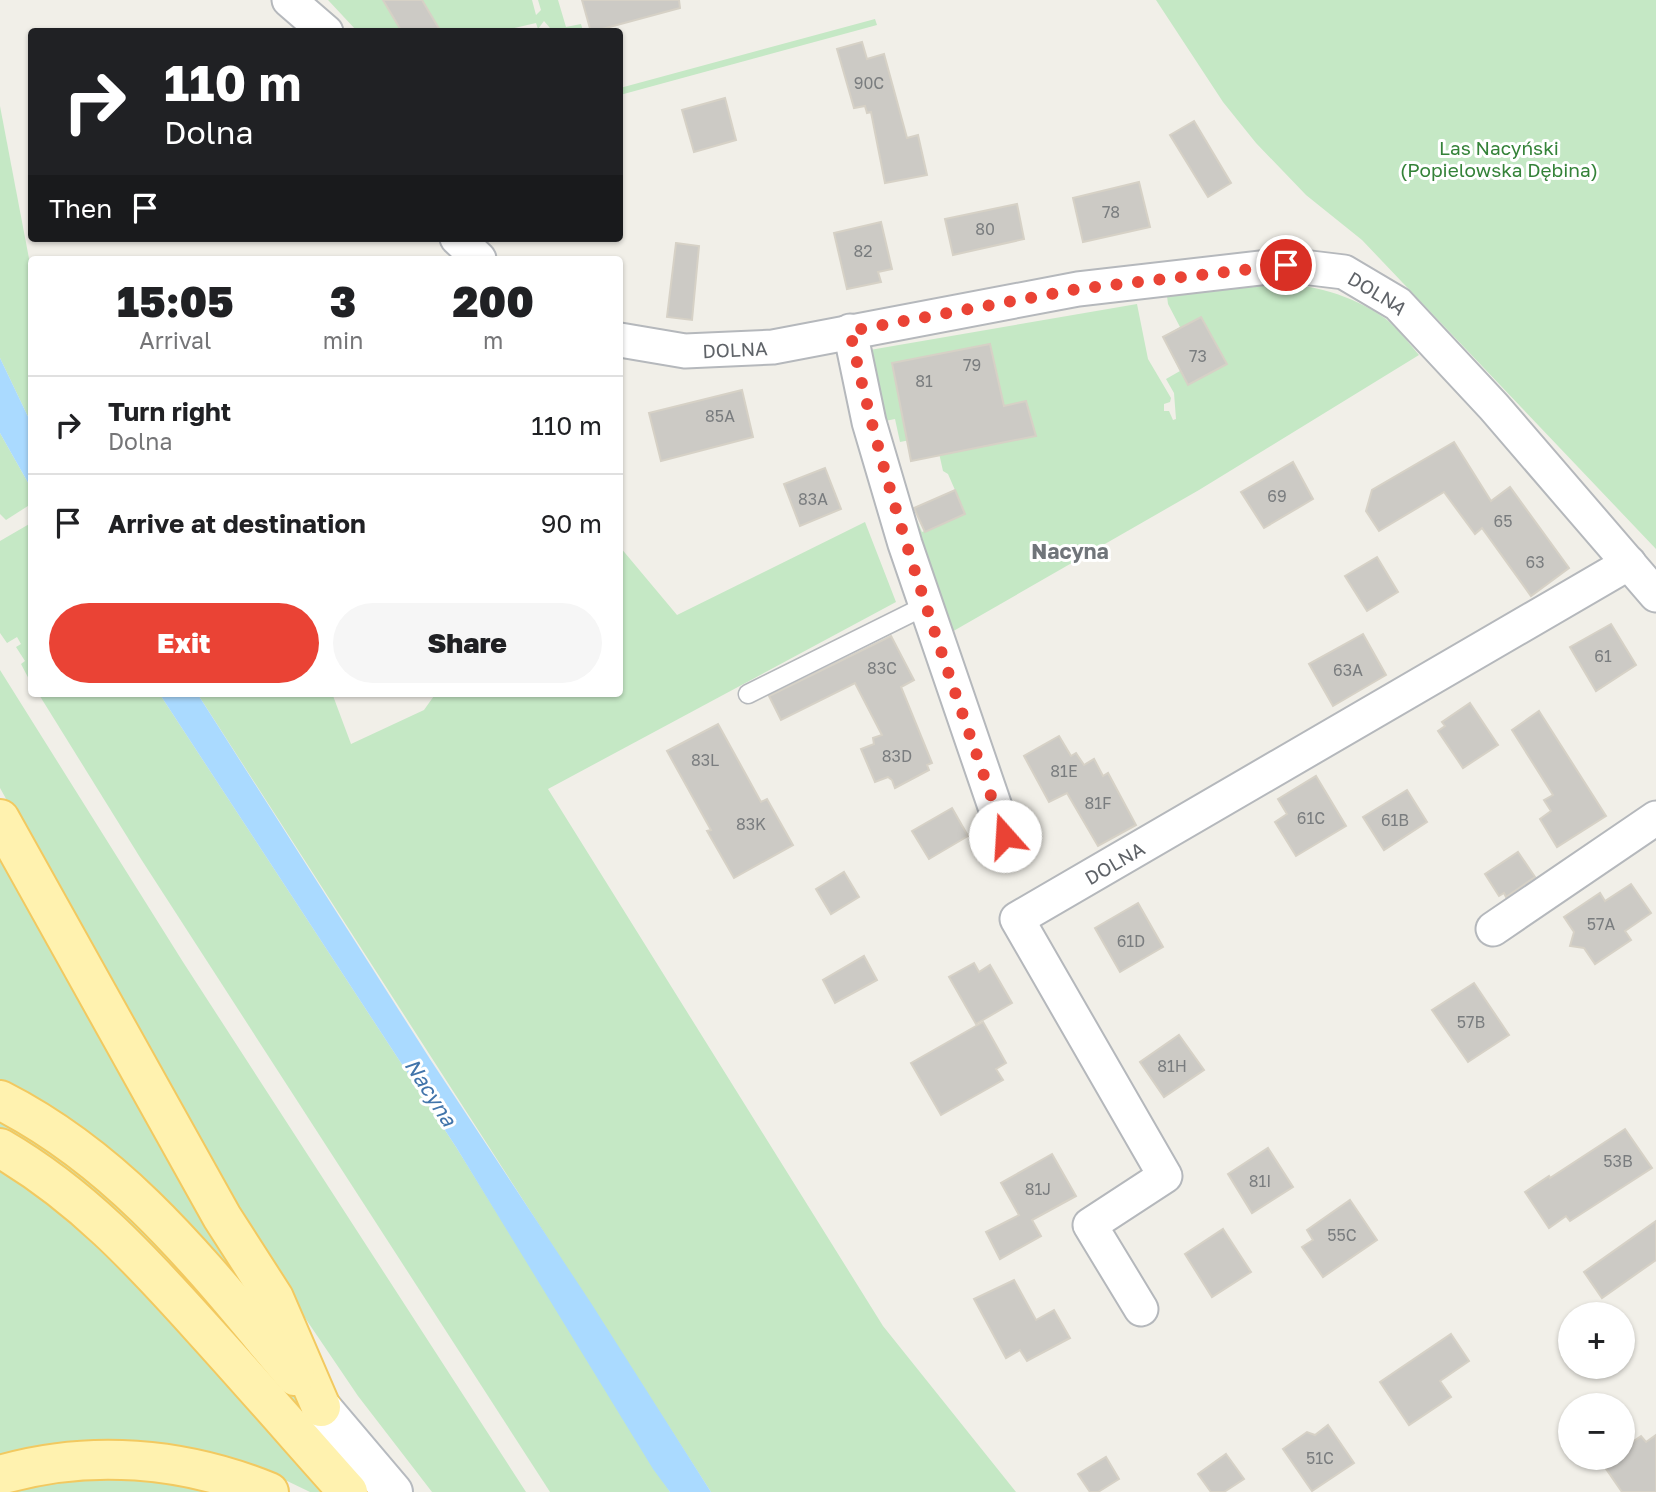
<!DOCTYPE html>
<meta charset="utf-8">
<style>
body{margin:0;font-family:"Golos Text",sans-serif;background:#f6f6f6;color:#202124;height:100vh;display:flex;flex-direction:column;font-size:26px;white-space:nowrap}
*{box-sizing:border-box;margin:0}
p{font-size:23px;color:#757577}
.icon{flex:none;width:38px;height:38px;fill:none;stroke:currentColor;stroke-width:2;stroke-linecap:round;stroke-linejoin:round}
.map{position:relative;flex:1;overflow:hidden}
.side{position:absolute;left:28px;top:256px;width:595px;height:441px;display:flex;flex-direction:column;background:#fff;border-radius:7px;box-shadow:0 2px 5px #0004}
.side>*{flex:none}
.banner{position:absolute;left:28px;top:28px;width:595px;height:214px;border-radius:7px;box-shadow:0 2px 5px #0004;background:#202124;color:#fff;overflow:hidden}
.controls{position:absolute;left:1558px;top:1302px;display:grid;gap:14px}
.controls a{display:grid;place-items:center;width:77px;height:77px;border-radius:50%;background:#fff;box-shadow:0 2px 5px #0004;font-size:35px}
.pin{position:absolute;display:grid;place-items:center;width:60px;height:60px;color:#fff;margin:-30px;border:4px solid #fff;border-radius:50%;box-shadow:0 2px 7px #0007}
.me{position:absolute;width:77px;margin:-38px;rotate:341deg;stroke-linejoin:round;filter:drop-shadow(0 0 5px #0008)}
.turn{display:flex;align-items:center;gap:24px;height:147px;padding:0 21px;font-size:32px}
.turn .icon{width:91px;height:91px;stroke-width:2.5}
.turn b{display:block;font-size:49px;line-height:60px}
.then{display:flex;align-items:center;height:66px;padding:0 21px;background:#0003;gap:14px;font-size:26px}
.eta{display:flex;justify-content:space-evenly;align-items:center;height:119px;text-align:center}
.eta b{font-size:42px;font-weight:800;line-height:49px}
.action{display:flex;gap:14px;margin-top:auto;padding:14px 21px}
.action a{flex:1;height:80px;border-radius:42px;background:#ea4335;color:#fff;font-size:28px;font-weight:800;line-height:80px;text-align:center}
.action a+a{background:#f6f6f6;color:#202124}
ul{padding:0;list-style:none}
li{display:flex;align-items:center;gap:21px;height:98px;padding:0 21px;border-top:2px solid #e0e0e0}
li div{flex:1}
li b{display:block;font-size:26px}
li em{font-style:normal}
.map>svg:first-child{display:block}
.green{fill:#c5e8c5}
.water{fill:#aadaff}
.building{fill:#cccac5;stroke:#d6d1c6;stroke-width:2}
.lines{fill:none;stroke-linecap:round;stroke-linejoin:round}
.service-casing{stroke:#b5b8bc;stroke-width:21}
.minor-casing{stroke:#b5b8bc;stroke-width:37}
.secondary-casing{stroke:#b6babf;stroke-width:42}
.primary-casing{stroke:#f2c960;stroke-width:42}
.service{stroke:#fff;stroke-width:18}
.minor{stroke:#fff;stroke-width:33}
.secondary{stroke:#fff;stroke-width:38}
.primary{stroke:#fff2af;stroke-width:38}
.route{stroke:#ea4335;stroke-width:12;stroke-dasharray:0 21.6}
.labels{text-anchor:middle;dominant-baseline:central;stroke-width:6;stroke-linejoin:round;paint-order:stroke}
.number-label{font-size:16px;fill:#7a7d7f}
.park-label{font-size:19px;fill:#348238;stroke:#fff}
.street-label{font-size:19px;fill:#5f6368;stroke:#fff}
.neighbourhood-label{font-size:21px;font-weight:bold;fill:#70757a;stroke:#fff}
.water-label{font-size:21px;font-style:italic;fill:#4174aa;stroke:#fff}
</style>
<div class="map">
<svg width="1656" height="1492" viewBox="0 0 1656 1492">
<rect width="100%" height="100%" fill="#f1efe8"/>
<g class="green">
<polygon points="328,0 400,0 400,29 395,31 357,31"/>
<polygon points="422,0 532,0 536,15 541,10 538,0 558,0 566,27 581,24 583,31 546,31 550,28 544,21 538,29 536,23 502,31 441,31"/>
<polygon points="1156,0 1656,0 1656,549 1362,240 1306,195 1256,143 1223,102"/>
<polygon points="875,19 877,25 620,95 620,88"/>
<polygon points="0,106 31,269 31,423 0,358"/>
<path d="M1227 280C1283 281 1339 285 1386 319 1398 329 1409 343 1419 355L1199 490 943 637 904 490 922 532 965 513 948 474 943 471 935 435 900 442 895 419 880 422 864 351 1137 304 1148 359 1171 398 1170 402 1164 404V411H1169L1173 420 1176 419 1174 393 1166 379 1180 371 1163 337 1180 327 1168 304 1167 296Z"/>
<polygon points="0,433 31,488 31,504 6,520 0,514"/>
<polygon points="865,522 896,602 548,789 883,1326 1016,1492 711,1492 197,693 332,693 351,744 424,710 436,693 620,693 620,547 677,615"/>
<polygon points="31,523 31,683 21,664 25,661 16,647 21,644 17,637 7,643 0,633 0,541"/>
<polygon points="0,670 183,962 526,1492 432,1492 358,1396 297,1306 190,1128 0,788"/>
<polygon points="38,693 159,693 456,1147 670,1492 550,1492 141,859"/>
<polygon points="0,850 258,1300 0,1083"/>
<polygon points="0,1120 63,1160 133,1220 212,1302 376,1492 367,1492 0,1129"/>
<polygon points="0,1167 61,1208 193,1342 320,1492 310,1492 283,1479 0,1456"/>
<polygon points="141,1477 222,1492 0,1492 42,1481"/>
</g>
<g class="water">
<polygon points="0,358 31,423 31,488 0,433"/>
<polygon points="159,693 197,693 430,1059 591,1303 711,1492 670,1492 653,1469 456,1147"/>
</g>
<g class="building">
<polygon points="383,0 422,0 441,32 402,32"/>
<polygon points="582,0 679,0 680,8 591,32"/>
<polygon points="862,42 867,59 884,54 907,138 918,135 927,175 885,183 871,112 867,113 865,106 854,108 837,49"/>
<polygon points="725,98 736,140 694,152 682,110"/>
<polygon points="1194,121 1231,183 1208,197 1170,135"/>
<polygon points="1139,182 1150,227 1083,242 1073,198"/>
<polygon points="1017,204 1024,239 953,255 945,219"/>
<polygon points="881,222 892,269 878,272 881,282 847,289 834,233"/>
<polygon points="676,243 699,246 692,320 667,317"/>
<polygon points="1201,317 1227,364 1188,385 1163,337"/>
<polygon points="990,344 1004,406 1026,401 1036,436 911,461 892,363"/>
<polygon points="742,390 753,437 661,461 649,413"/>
<polygon points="1454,442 1491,501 1510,487 1569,568 1531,596 1482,528 1475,534 1444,492 1379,531 1366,511 1372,490"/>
<polygon points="1293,462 1313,499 1264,528 1241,492"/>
<polygon points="825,468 841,509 800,526 784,484"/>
<polygon points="955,490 965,514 925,532 914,508"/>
<polygon points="1377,557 1398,592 1367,611 1345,576"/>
<polygon points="1611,624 1636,665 1596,691 1570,647"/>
<polygon points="1363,634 1386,675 1333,706 1309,664"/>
<polygon points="891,636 914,680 901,687 932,763 927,765 929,770 895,788 892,780 888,777 875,782 861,749 874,744 873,738 882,735 855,683 781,720 769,696"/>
<polygon points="1470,703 1498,745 1463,768 1438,731 1445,726 1442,722"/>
<polygon points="1539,711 1606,816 1557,847 1540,819 1551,811 1544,800 1553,795 1512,730"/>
<polygon points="718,724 761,802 767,799 793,845 734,878 707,831 711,830 667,751"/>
<polygon points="1059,736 1071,756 1076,753 1084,765 1094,759 1103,776 1108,773 1136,825 1098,846 1067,793 1049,802 1024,756"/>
<polygon points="1316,776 1346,826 1296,856 1275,822 1287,814 1278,799"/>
<polygon points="1407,790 1427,822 1384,850 1363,817"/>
<polygon points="952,808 968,836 929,859 912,831"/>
<polygon points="1518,852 1535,877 1506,897 1504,893 1499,896 1485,874"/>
<polygon points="844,872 859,897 831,914 816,889"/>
<polygon points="1631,884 1651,913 1625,931 1631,940 1595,964 1584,948 1570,946 1574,932 1564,917 1600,893 1605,901"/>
<polygon points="1138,903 1163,947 1120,972 1095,928"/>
<polygon points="864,956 877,980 835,1003 823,980"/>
<polygon points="974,963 979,972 990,965 1012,1003 976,1024 949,977"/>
<polygon points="1474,983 1509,1035 1468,1062 1432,1010"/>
<polygon points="983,1022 1006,1063 996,1069 1003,1080 941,1115 911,1063"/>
<polygon points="1179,1035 1204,1070 1164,1097 1140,1062"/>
<polygon points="1625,1129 1652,1168 1570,1221 1566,1216 1549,1228 1525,1192 1549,1176 1550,1178"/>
<polygon points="1268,1148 1293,1187 1252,1213 1228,1174"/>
<polygon points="1052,1154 1076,1196 1032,1220 1041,1236 1000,1259 986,1232 1019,1215 1001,1183"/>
<polygon points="1350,1200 1377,1240 1323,1277 1302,1247 1313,1240 1307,1230"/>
<polygon points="1656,1221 1656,1260 1602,1298 1584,1272"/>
<polygon points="1223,1229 1251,1272 1212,1297 1185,1254"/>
<polygon points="1014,1280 1036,1320 1054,1310 1070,1338 1027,1361 1020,1350 1006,1358 974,1299"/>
<polygon points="1451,1334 1469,1361 1440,1381 1451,1397 1409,1425 1380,1382"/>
<polygon points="1328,1425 1354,1463 1312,1491 1283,1449 1307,1432 1315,1435"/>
<polygon points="1656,1435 1656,1492 1622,1492 1602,1463 1610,1458 1622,1458 1622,1449 1641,1436 1646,1442"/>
<polygon points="1226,1454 1244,1479 1224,1492 1211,1492 1198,1474"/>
<polygon points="1106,1457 1119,1479 1098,1492 1090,1492 1078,1474"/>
</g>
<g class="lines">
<g class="service-casing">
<polyline id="service" points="748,694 925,606"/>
</g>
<g class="minor-casing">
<g id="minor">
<polyline points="289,0 326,32"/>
<polyline points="457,238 479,259"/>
<polyline points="850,331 869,422 905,544 1005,836"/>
<path id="s1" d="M620 340 685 351 773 347 1078 289 1286 265 1344 272 1398 304 1494 407 1656 595"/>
<polyline points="1493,929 1656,818"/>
<path id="s2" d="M1141 1309 1090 1225 1165 1176 1017 919 1629 563"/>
</g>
</g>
<g class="secondary-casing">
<polyline id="secondary" points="321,1407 393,1492"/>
</g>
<g class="primary-casing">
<g id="primary">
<polyline points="0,819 222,1217 274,1298 321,1407"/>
<path d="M0 1100C126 1164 206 1271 295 1376"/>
<path d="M0 1148C81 1195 140 1259 202 1328 251 1382 299 1437 348 1492"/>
<path d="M0 1475C89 1449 184 1457 269 1492"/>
</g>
</g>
<use href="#service" class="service"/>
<use href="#minor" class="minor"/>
<use href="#secondary" class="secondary"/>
<use href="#primary" class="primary"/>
</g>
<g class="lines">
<path class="route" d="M1005 836C947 669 887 504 850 331L1078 289 1286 265"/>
</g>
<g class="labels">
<g class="number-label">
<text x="869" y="83">90C</text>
<text x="1111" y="212">78</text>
<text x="985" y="229">80</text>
<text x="863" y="251">82</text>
<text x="1198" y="356">73</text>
<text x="972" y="365">79</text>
<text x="924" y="381">81</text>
<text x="720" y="416">85A</text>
<text x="1277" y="496">69</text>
<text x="813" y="499">83A</text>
<text x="1503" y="521">65</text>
<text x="1535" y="562">63</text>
<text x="1603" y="656">61</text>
<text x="882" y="668">83C</text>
<text x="1348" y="670">63A</text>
<text x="897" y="756">83D</text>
<text x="705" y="760">83L</text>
<text x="1064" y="771">81E</text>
<text x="1098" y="803">81F</text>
<text x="1311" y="818">61C</text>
<text x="1395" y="820">61B</text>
<text x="751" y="824">83K</text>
<text x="1601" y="924">57A</text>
<text x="1131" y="941">61D</text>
<text x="1471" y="1022">57B</text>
<text x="1172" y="1066">81H</text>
<text x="1618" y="1161">53B</text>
<text x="1260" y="1181">81I</text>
<text x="1038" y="1189">81J</text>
<text x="1342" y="1235">55C</text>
<text x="1320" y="1458">51C</text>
</g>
<g class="park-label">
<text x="1499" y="147">Las Nacyński<tspan x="1499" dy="22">(Popielowska Dębina)</tspan></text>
</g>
<g class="street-label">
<text stroke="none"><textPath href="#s1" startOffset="772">DOLNA</textPath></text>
<text stroke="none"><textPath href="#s1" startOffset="116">DOLNA</textPath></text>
<text stroke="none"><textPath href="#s2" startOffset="597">DOLNA</textPath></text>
</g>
<g class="neighbourhood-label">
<text x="1070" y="551">Nacyna</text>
</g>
<g class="water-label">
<text transform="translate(431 1092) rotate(57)">Nacyna</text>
</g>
</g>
</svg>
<div class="controls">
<a>+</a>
<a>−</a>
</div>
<div class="pin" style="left:1286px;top:265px;background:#d93025"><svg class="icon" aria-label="arrive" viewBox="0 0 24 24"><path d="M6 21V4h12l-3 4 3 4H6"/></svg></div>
<svg class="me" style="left:1005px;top:836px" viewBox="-20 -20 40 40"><circle r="19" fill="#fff"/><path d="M0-13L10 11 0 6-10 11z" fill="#ea4335"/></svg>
<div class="banner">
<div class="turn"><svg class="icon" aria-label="right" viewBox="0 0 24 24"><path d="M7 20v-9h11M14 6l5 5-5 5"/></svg><div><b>110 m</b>Dolna</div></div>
<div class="then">Then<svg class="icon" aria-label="arrive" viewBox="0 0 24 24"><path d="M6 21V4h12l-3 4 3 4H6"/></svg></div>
</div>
<section class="side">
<div class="eta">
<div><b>15:05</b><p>Arrival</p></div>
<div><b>3</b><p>min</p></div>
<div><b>200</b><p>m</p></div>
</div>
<ul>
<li><svg class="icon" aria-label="right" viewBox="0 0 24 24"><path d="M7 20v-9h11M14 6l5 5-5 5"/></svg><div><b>Turn right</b><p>Dolna</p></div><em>110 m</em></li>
<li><svg class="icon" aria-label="arrive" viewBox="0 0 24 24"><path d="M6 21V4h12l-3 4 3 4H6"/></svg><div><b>Arrive at destination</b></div><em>90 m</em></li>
</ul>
<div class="action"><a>Exit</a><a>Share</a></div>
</section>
</div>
